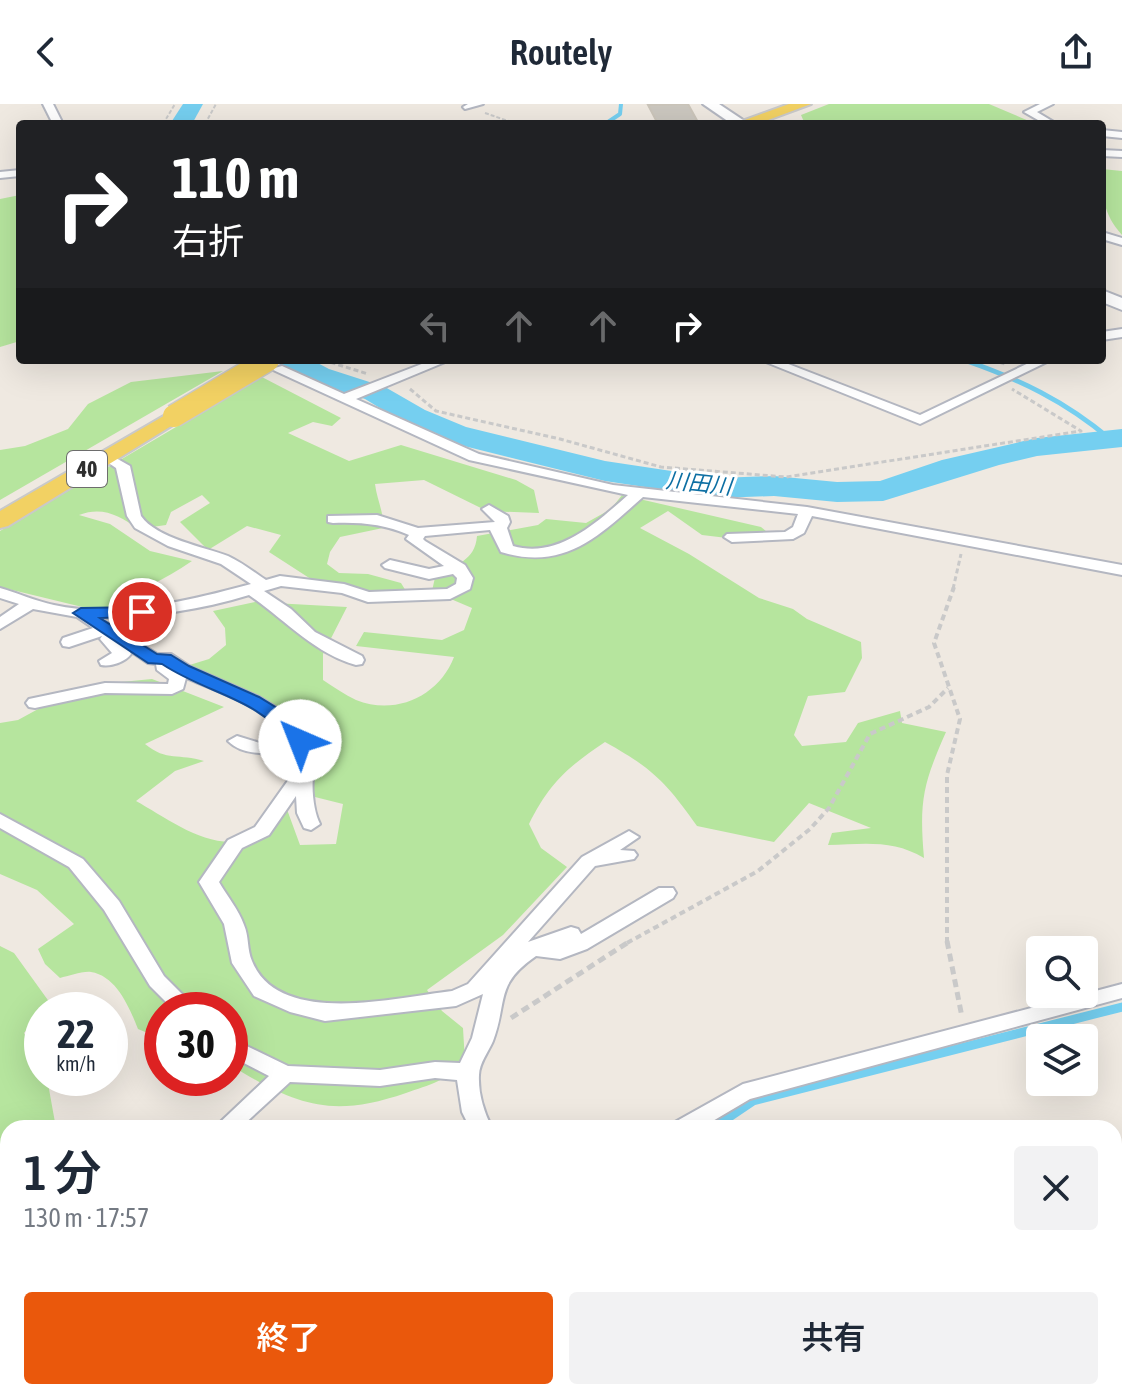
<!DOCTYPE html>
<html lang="ja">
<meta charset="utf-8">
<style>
body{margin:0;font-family:"Asap Condensed","Noto Sans JP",sans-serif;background:#f2f2f3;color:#1f2937;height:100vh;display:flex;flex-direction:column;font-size:30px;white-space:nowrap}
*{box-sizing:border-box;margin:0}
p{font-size:26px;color:#747a83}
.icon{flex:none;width:44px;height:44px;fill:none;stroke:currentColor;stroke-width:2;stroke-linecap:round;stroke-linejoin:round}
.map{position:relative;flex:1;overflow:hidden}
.drawer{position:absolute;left:0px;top:1016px;width:1122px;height:280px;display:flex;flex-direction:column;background:#fff;border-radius:24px 24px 0 0;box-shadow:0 8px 32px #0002}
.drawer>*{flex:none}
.banner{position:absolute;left:16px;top:16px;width:1090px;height:244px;border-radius:8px;box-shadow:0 8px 32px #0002;background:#202124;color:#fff;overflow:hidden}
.tools{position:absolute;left:1026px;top:832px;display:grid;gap:16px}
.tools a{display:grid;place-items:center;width:72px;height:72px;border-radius:8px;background:#fff;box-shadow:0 8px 32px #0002;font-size:40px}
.speed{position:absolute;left:24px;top:888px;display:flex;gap:16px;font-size:40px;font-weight:700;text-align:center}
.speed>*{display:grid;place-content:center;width:104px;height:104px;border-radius:50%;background:#fff;box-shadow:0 8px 32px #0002;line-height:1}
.speed small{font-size:20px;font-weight:400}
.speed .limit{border:12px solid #d22;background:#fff;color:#111}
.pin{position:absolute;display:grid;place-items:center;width:68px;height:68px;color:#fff;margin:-34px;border:4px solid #fff;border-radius:50%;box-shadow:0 2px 8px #0007}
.me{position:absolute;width:88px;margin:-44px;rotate:316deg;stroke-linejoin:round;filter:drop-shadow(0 0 6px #0008)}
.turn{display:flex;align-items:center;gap:28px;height:168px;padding:0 24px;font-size:36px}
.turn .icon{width:104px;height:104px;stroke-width:2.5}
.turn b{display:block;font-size:56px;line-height:68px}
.lanes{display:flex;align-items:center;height:76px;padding:0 24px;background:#0003;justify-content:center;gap:40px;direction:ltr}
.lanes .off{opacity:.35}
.round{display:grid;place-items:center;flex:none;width:84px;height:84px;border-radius:8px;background:#f2f2f3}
.head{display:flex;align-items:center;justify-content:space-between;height:136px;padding:0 24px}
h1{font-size:48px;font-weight:600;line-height:60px}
.button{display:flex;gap:16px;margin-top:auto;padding:16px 24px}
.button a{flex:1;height:92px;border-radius:8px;background:#ea580c;color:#fff;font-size:32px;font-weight:600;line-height:92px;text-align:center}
.button a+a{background:#f2f2f3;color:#1f2937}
header{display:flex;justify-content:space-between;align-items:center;height:104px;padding:0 24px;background:#fff;font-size:36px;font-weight:600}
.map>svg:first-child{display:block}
.green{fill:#b6e59e}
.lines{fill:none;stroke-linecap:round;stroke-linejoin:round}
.stream-far2{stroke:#75cff0;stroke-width:4}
.stream-far1{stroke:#75cff0;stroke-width:5}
.stream{stroke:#75cff0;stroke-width:9}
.river{fill:#75cff0;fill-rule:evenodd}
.building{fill:#cbc7bf;stroke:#cbc5ba;stroke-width:2}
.street-casing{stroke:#b4b7c1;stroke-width:4}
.secondary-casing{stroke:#b4b7c1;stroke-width:4}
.primary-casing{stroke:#c9c9c9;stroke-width:4}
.path-far3{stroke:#c9c9c9;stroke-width:2;stroke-dasharray:4 2;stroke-linecap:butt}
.path-far2{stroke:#c9c9c9;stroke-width:3;stroke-dasharray:5 3;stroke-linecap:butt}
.path-far1{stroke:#c9c9c9;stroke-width:4;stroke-dasharray:6 4;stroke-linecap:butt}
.path{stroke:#c9c9c9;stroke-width:5;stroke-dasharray:8 5;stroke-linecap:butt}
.street{fill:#fff;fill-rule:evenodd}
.secondary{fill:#fff;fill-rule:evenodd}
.primary{fill:#f2d163;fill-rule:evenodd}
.primary-bridge-casing{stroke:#c9c9c9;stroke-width:25;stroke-linecap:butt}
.primary-bridge{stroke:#f2d163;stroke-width:22}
.route{fill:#1a73e8;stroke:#114b97;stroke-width:2}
.labels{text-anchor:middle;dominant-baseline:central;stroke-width:6;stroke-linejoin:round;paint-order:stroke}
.shield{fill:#fff;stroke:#6d6d6d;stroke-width:2}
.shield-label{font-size:22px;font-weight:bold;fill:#2e2e2e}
.far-water-label{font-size:22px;font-style:italic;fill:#0d6fa3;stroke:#fff}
</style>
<header><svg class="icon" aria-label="back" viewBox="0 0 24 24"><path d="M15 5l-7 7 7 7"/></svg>Routely<svg class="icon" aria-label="share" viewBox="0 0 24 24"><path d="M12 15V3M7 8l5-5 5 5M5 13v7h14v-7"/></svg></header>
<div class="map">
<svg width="1122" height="1296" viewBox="0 0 1122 1296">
<rect width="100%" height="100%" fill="#efe9e1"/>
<g class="green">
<polygon points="829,0 989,0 1036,20 805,20 801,11"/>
<path d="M1102 65 1122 67V131C1103 110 1102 92 1102 65Z"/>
<polygon points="20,91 20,237 0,243 0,95"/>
<polygon points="223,267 0,396 0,346 25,342 68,325 88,300 131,278"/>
<path d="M258 271 341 314 332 322 313 318 288 329 349 357 401 341 516 376 534 386 539 409 487 407 424 376 375 380C377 396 384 408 383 424L340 433 330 448 327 460 339 469 368 470 401 479 409 492 308 485 317 479 269 448 281 431 247 422 208 446 180 418 210 399 202 391 171 408 166 421 138 425C119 411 102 402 79 411L110 420 150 447 192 457C164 477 133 487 107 509L0 483V427L203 307Z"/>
<path d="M622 391 761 423 775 435 744 436 702 431 668 407 640 424 689 450 759 494 793 505 807 515 861 538 862 554 845 588 808 592 794 631 802 642 846 638 858 619 900 607 902 619 946 628C923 680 919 697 924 754 893 735 863 740 828 741L832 729 871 724 809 699 774 738 697 722C666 678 652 664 605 638 568 663 550 678 529 720L541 744 567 763 503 831 427 886 442 907 463 924 465 958C448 976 429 981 406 989 330 1015 296 1001 230 961V906H162V935L138 925C130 905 117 872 91 868 82 867 69 872 60 874L45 860 38 845 74 820 37 786 0 770V619L18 616 62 592 111 579 152 575 224 603 145 640C167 658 179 649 204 657L175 667 136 697C167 714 210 748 248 735 260 731 275 710 285 700L300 741 336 740 343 700 303 690 308 674 296 641 262 598 183 563 209 555 226 541 225 524 213 507 255 498 347 503 323 550V576C334 583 345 591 356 596 396 612 439 592 454 553L356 542 364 528 442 536 464 526 472 504 432 487 436 469C456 461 475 457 477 432L538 421 546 415 586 419 611 405Z"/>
<polygon points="0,842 14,849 50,899 24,929 42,962 42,974 47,974 56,1024 8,1024 8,1077 0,1081"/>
<polygon points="1122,1206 1122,1296 75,1296 98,1288 1114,1288 1114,1207"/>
</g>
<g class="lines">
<polyline class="stream-far2" points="605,20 620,10 621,0"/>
<path class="stream-far1" d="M964 256C1019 275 1065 297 1110 335"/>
<g class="stream">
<polyline points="713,1024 753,997 1122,903"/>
<polyline points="29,1296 58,1288"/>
</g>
<g class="river">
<polygon points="183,0 203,0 192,20 170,20"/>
<polygon points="277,256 312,256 329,265 385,283 425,306 466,323 605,357 718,374 774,372 837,378 880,377 942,356 1037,334 1122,325 1122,343 1037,352 999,361 883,397 837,398 774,392 718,394 605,377 444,337 403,318 365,295 309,277 281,262"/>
</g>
</g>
<polygon class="building" points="688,0 699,20 658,20 648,1"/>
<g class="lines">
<g class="street-casing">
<g id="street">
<polygon points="43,0 53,0 63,20 53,20"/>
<polygon points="468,0 483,0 465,5 463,3"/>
<polygon points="1040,0 1053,0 1037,8 1057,20 1045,20 1024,8"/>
<polygon points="1102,26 1122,28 1122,34 1102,32"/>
<polygon points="1102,46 1122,47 1122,53 1102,52"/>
<polygon points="20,66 20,72 0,74 0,68"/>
<polygon points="1102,128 1122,134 1122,141 1102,135"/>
<polygon points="1122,225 1122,233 1102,236 1102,228"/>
<path d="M432 256H450L356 295 479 350 613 381 807 403 1122 461V471L812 412 804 429 793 435 732 438 724 433 727 430 785 428 793 423 798 410 643 393C598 433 564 467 501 448L490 426 425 432 423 435 425 437 465 461 473 474 470 485 450 495 368 498 342 489 281 482 264 487 291 505 315 528 362 552 364 556 362 560 356 561C315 550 284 515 249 491 201 506 150 513 99 514L157 550H171L189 562 259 593 290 612 309 637 317 661C309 673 313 707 320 720L311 726 304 724 297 709 296 692 269 731 242 744 219 778C227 792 239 806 244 821 249 832 247 846 252 857 279 924 398 893 452 887L468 880 582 753 629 727 639 733 620 746 634 747 637 751 634 755 595 762 528 838 571 823 578 825 581 830 659 784H673L676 789 673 794 587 845 560 855 536 852C494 881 508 897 493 937 489 947 479 959 479 971 478 989 484 1008 492 1024H470L462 1008 457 976 435 974 380 982 290 978 240 1024H214L269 972 230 952V934L288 962 380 966 435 958 460 959 472 934 483 890 456 902 325 917 290 908 254 892 232 859 224 820 199 778 228 736 255 723 299 661 294 647C273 650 244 653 228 637L237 632 260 639 291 637C266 603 224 590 186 574L183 585 172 590 105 589 35 604 29 603 26 599 29 595 105 579 168 580 169 575 157 566 156 560 148 559 129 546 131 550C125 558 111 563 101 561L99 557 112 549 100 535 102 532 69 543 63 542 61 538 63 534 93 524 77 513 33 505 0 525V513L19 500 0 494V484C18 489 35 497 54 501 116 515 192 496 251 480L221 460 168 442 135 424 127 412 116 364 100 353 107 349 130 362 141 412C156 434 204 443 228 452 241 458 254 468 266 476L280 472 344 480 369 488 447 485 456 480 457 474 453 470 429 475 385 464 382 461 390 456 429 465 444 462 406 435 409 431C384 420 360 418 333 419L328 418V412L377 411 418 424 495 418 482 405 489 401 508 412 510 418 507 424 513 442C558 455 596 419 628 391L469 356 271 265 282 262 344 290Z"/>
<polygon points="761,256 778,256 920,311 1035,256 1051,256 920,320"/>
<polygon points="0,710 83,755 119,797 164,872 198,906 174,906 150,882 104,806 69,763 0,724"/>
<polygon points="1122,880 1122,894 750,995 701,1024 672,1024 675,1018 743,980"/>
<polygon points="8,1111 8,1131 0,1133 0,1113"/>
<rect x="1114" y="1221" width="8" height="22"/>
<polygon points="420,1288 451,1288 447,1296 417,1296"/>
</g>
</g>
<g class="secondary-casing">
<g id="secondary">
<polygon points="703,0 719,0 749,20 732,20"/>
<polygon points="1102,186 1122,194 1122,206 1102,198"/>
</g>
</g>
<g class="primary-casing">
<g id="primary">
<polygon points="789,0 811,0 757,20 734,20"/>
<polygon points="174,306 185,312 181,316 8,422 0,424 0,407"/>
</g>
</g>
<g class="path-far3">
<polyline points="485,9 517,20"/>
<polyline points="163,20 175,0"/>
<polyline points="205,20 216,0"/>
</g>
<g class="path-far2">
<polyline points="323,256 368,270"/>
<polyline points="992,256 1005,260"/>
<polyline points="410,285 436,307 560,335 661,363 786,373 1081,327 1012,285"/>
<polyline points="953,485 961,450"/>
</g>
<g class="path-far1">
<polyline points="627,839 758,767 810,725 829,704 870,630 929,603 948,584"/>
<polyline points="947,839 947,671 960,615 934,539 954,483"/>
</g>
<g class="path">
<polyline points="947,837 962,913"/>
<polyline points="511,914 630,837"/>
</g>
<use href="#street" class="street"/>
<use href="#secondary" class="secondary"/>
<use href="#primary" class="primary"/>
<g class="primary-bridge-casing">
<polyline id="primary-bridge" points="174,312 268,256"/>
</g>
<use href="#primary-bridge" class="primary-bridge"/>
</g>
<path class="route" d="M142 503 148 505V512L100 514 157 550 171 551 189 562 259 593 290 612 309 637 306 641H293C258 593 209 591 162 560L148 559 73 509 81 504Z"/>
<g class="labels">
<rect class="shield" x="67" y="347" width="40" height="36" rx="6"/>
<g class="shield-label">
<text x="87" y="365">40</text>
</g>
<g class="far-water-label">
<text transform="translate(699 379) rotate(6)">川田川</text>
</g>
</g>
</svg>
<div class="tools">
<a><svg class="icon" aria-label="search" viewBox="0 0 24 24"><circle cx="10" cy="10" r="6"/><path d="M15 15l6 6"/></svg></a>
<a><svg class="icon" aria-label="layers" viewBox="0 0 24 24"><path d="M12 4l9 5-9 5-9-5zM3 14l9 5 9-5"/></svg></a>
</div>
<div class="speed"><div>22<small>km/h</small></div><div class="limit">30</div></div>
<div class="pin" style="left:142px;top:508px;background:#d93025"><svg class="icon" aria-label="arrive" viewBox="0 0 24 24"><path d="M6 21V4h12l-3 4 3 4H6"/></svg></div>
<svg class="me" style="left:300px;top:637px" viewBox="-20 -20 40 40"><circle r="19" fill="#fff"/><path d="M0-13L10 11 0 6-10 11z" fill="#1a73e8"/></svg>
<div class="banner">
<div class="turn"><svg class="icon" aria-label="right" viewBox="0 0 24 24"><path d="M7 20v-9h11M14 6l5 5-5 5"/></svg><div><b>110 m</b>右折</div></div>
<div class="lanes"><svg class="icon off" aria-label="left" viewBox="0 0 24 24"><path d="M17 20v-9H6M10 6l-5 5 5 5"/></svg><svg class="icon off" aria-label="ahead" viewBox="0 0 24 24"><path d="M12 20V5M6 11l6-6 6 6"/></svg><svg class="icon off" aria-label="ahead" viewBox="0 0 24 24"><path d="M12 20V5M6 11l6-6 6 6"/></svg><svg class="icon" aria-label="right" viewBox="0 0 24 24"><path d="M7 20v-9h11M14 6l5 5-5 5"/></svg></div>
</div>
<section class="drawer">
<div class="head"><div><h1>1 分</h1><p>130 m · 17:57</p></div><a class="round"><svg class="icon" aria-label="close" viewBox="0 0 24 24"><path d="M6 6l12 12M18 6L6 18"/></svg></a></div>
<div class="button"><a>終了</a><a>共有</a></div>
</section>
</div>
